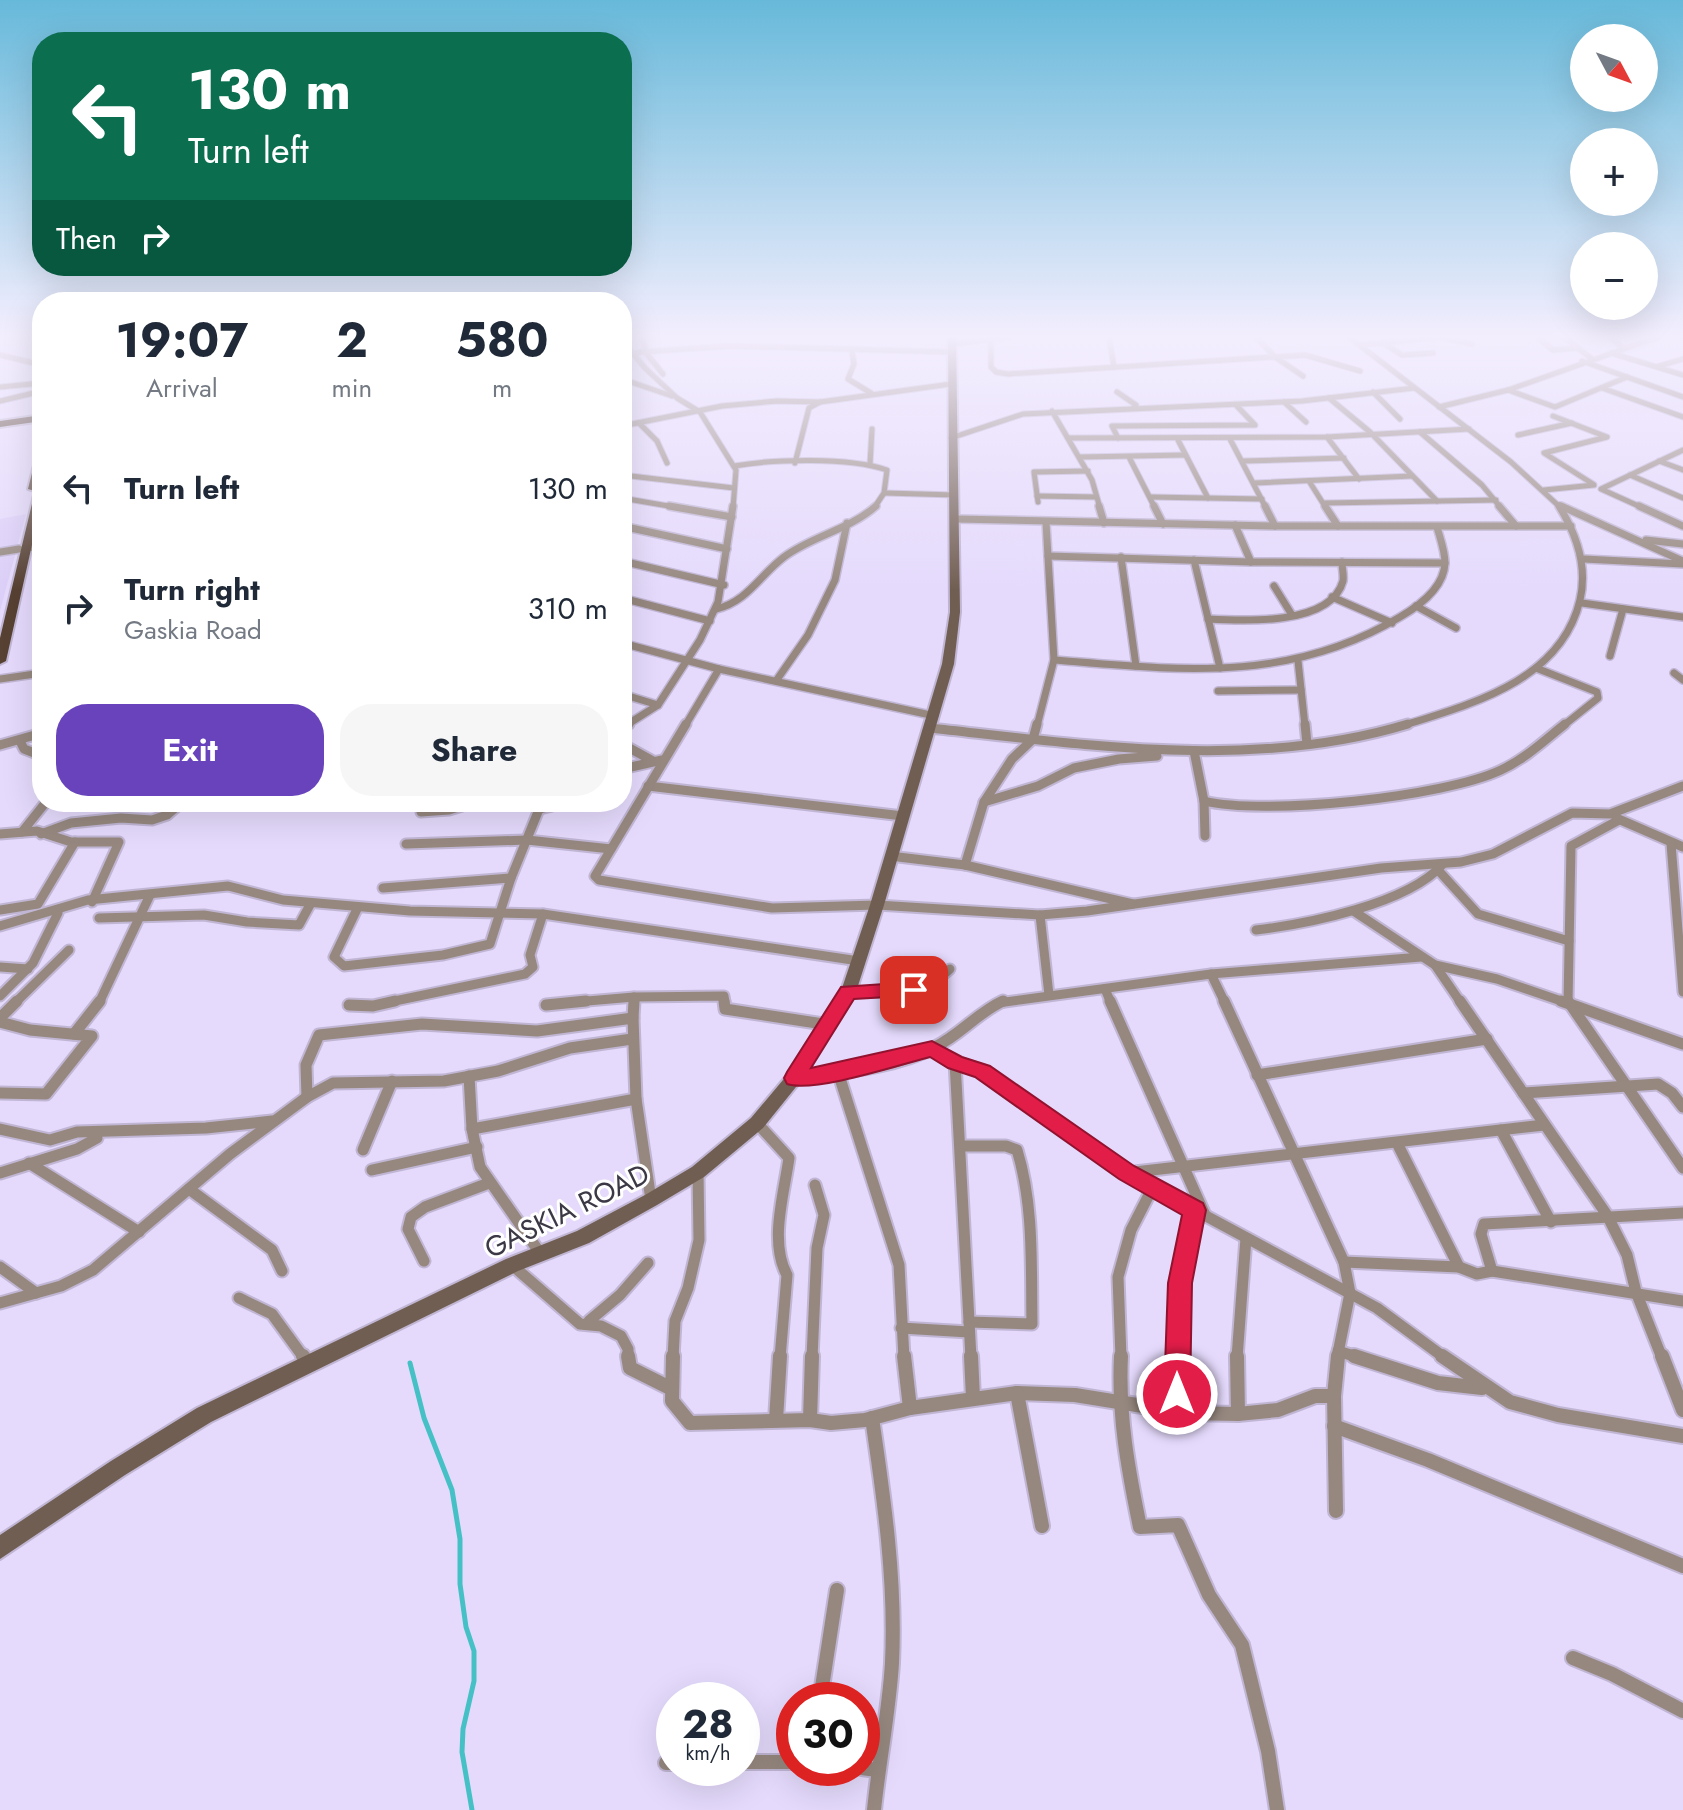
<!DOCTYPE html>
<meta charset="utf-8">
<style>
body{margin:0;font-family:Jost,sans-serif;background:#f6f6f7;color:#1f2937;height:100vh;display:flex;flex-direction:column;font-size:30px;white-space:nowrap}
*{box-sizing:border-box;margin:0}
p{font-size:26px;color:#747a83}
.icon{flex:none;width:44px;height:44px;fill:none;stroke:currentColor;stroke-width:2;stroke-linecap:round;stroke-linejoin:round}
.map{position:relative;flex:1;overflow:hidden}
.drawer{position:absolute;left:32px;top:292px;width:600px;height:520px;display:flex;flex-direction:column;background:#fff;border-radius:32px;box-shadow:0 8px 32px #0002}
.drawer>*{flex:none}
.banner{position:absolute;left:32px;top:32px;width:600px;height:244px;border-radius:32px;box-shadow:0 8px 32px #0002;background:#0b6e4f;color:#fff;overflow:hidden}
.needle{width:52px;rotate:131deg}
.buttons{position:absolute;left:1570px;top:24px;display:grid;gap:16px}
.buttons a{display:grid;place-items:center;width:88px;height:88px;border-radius:50%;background:#fff;box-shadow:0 8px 32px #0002;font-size:40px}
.speed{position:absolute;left:656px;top:1682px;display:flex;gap:16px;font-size:40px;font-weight:700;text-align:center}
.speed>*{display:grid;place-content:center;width:104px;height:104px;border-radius:50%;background:#fff;box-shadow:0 8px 32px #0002;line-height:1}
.speed small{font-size:20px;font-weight:400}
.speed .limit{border:12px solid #d22;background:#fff;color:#111}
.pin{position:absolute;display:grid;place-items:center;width:68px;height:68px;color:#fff;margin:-34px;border-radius:16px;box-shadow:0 4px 12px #0006}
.me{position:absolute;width:88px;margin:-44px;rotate:0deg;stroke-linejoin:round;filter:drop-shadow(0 0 6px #0008)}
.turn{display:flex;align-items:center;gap:28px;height:168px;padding:0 24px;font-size:36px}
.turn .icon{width:104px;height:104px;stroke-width:2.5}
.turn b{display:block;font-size:56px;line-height:68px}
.then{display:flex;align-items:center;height:76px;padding:0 24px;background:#0003;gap:16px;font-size:30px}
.eta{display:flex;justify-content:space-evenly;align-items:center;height:136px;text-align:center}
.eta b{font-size:48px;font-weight:700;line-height:56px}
.cta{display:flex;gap:16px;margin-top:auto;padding:16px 24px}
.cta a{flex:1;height:92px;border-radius:32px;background:#6843bb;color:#fff;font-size:32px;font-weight:700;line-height:92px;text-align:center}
.cta a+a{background:#f6f6f7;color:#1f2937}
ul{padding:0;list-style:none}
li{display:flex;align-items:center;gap:24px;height:120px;padding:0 24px}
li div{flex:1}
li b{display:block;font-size:30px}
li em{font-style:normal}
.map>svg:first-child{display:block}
.built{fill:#dccff8}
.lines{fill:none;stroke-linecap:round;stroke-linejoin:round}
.stream{stroke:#45c1c5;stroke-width:5}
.minor-far4-casing{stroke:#c0b6d4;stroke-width:7}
.minor-far3-casing{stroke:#c0b6d4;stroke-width:10}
.minor-far2-casing{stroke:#c0b6d4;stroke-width:13}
.minor-far1-casing{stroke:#c0b6d4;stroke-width:15}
.minor-casing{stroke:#c0b6d4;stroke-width:18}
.secondary-casing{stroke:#c0b6d4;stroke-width:4}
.primary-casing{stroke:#c0b6d4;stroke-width:4}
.trunk-casing{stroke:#c0b6d4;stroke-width:4}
.minor-far4{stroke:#96887f;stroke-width:5}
.minor-far3{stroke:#96887f;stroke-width:7}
.minor-far2{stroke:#96887f;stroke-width:9}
.minor-far1{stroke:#96887f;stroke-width:11}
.minor{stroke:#96887f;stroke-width:14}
.secondary{fill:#715e52;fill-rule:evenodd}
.primary{fill:#574132;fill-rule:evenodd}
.trunk{fill:#4c3424;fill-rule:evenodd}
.route{fill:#e11d48;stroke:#92132f;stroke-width:2}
.labels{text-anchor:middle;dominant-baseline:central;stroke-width:6;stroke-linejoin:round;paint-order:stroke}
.street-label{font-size:28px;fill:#3c3845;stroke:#fff}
</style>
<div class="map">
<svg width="1683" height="1810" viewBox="0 0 1683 1810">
<rect width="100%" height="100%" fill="#e5dafc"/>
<polygon class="built" points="26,514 0,611 0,519"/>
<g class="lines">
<polyline class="stream" points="410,1363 424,1418 452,1490 460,1539 460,1584 466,1627 474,1651 474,1681 463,1729 462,1752 472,1810"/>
<g class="minor-far4-casing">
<g id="minor-far4">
<polyline points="642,337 647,354 663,374"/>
<polyline points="1109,337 1114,367"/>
<polyline points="1256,337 1275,357 1303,376"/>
<polyline points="1349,337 1511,462 1561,508"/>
<polyline points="1439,337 1472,344"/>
<polyline points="1537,337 1553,350 1578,348"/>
<polyline points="1563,337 1591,358"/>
<polyline points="1610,337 1623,348"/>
<polyline points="991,339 991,367 996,372 1008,374 1305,355 1360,371"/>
<polyline points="622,340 645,368 677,398 700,412 736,470 733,508"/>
<polyline points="1383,343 1402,355 1433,353"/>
<polyline points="953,344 1009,337"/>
<polyline points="1360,345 1440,337"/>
<polyline points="852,351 854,364 848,379 871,393"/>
<polyline points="1611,353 1683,375"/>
<polyline points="0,355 42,365"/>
<polyline points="622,357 641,352 730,346 953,352"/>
<polyline points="1582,361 1683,397"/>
<polyline points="1659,366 1683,359"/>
<polyline points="622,379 672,396"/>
<polyline points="0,387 42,383"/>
<polyline points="1602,388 1683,417"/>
<polyline points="1508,390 1555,407 1627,377"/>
<polyline points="1117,392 1136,405 1133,408"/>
<polyline points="1373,392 1400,419"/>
<polyline points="1329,398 1370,432 1437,501"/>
<polyline points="0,401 42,391"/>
<polyline points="1284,402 1306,422"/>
<polyline points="1439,407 1508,390 1658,337"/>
<polyline points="1052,411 1092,480 1100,508"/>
<polyline points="1553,416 1607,437 1544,453 1593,484"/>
<polyline points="639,423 657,441 667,463"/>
<polyline points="622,426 722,406 777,401 820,402 951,384"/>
<polyline points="1420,432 1482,485 1501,508"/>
<polyline points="1518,435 1572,423"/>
<polyline points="1327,437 1359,479"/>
<polyline points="951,438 1023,414 1302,401 1414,388"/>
<polyline points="1068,438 1327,437 1469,429"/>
<polyline points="1118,438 1112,426 1255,425 1236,405"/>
<polyline points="1230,439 1266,508"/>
<polyline points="1178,440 1208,498"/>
<polyline points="1080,457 1185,455"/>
<polyline points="1129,457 1155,508"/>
<polyline points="1243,461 1344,458"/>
<polyline points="1659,461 1683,470"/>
<polyline points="795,463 809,408 820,402"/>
<polyline points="870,464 872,429"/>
<path d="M734 466C774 459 849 457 887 470L884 493 874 508"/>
<polyline points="622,475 734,488"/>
<polyline points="1630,475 1683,498"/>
<polyline points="1309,481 1326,508"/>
<polyline points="1255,483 1412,476"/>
<polyline points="1544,490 1594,485"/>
<polyline points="885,493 955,495"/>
<polyline points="1037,496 1096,497"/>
<polyline points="1151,497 1262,499"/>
<polyline points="622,498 680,508"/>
<polyline points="1038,502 1034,472 1088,471"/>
<polyline points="1325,503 1496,500"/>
<polyline points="1559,505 1566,508"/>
<polyline points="1643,508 1601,489 1683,450"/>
</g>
</g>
<g class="minor-far3-casing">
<g id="minor-far3">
<polyline points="669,506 732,517"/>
<polyline points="1099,506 1104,523"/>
<polyline points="1154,506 1163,524"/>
<polyline points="1265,506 1275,526"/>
<polyline points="1325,506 1338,526"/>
<polyline points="1499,506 1516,526"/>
<polyline points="1561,506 1683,561"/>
<polyline points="1639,506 1683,526"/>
<polyline points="956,519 1275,526 1571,526"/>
<polyline points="1235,525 1251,562"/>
<polyline points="622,526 727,549"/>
<polyline points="1646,540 1683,544"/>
<polyline points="26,547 42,548"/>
<polyline points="0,552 19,549"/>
<polyline points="1048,556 1251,562 1445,563"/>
<polyline points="1121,557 1136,666"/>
<polyline points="1584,559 1683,564"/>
<polyline points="1194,560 1220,668"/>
<polyline points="622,561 724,585"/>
<polyline points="1274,586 1292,615"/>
<polyline points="1332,597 1392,623"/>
<polyline points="622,598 710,621"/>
<polyline points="1582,603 1683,617"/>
<polyline points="1416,606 1456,628"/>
<path d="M716 609C747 602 760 575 784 557 812 536 849 530 876 506"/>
<path d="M1208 619C1243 621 1331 626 1343 581 1344 575 1342 568 1342 562"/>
<polyline points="622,643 719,669 935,716"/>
<polyline points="1610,656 1623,609"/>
<path d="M1054 660C1178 670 1288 684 1400 617 1419 606 1444 588 1445 563 1445 551 1440 538 1437 527"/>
<polyline points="1298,661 1305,726"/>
<polyline points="1536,668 1597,692 1598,698 1563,726"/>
<polyline points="1674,673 1683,680"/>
<polyline points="0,679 42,673"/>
<polyline points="776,681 808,635 835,580 847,523"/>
<polyline points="1218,691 1301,690"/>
<polyline points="622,694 658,705"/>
<polyline points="625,726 658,705 700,640 718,602 733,506"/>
<polyline points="685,726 719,669"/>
<polyline points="1037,726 1054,660 1046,522"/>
<path d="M1402 726C1471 704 1561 681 1580 600 1588 566 1577 535 1559 506"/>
</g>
</g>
<g class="minor-far2-casing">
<g id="minor-far2">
<polyline points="686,724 595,876 599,880 772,908 877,905 1040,915 1087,911 1381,868 1461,862 1493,854 1572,813 1610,814 1683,786"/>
<polyline points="1037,724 1033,739 1012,759 984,802 965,865 1133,904"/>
<polyline points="1305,724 1307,744"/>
<polyline points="622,727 629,724"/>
<path d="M930 728C1087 745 1254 771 1408 724"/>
<polyline points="20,741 24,749 42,756"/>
<polyline points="622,744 653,761"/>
<polyline points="0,745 42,733"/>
<polyline points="1194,751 1204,801 1205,836"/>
<polyline points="622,769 662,760"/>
<polyline points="648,786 903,816"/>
<path d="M1204 801C1265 816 1444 797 1501 770 1525 759 1545 740 1565 724"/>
<polyline points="984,802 1038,786 1074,768 1119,759 1157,756"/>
<polyline points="540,809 568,802"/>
<polyline points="421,812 449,810 475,802"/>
<polyline points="1616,818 1683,847"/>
<polyline points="22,832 46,802"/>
<polyline points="0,834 37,831 71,842 119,842 92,902"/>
<polyline points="41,834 71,823 121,818 152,820 167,815 182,802"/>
<polyline points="406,844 527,840 611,849"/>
<polyline points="1671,844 1683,992"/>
<polyline points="890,856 965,865"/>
<polyline points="1438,870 1478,914 1569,941"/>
<polyline points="383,888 511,878"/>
<polyline points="358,907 334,957 344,966 443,955 490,944 511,878 542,802"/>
<polyline points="0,910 38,904 75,842"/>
<polyline points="1355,912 1435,965 1497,979 1567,1003"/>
<polyline points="1040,915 1049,995"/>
<polyline points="99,918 204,915 247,922 299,925 311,903"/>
<polyline points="0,926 88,900 228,886 283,900 410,911 543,914 859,961"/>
<path d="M1256 930C1307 924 1407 904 1442 865"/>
<polyline points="1435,965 1461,1003"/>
<polyline points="0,967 28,969"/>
<polyline points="1211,974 1225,1003"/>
<polyline points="1105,989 1111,1003"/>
<path d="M848 992C885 992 922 996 950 969"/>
<polyline points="0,996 33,963 58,913"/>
<polyline points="634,997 724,996 725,1003"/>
<polyline points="15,1003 69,950"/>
<polyline points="99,1003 150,895"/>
<polyline points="385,1003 525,974 533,967 530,955 543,914"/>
<polyline points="564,1003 634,997 634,1003"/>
<polyline points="998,1003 1211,974 1421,957"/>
<polyline points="1568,1003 1571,846 1619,820"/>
</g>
</g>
<g class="minor-far1-casing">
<g id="minor-far1">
<polyline points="724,1001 725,1009 830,1025"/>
<polyline points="1110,1001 1205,1215"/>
<polyline points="1224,1001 1344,1262 1350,1293 1337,1358"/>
<polyline points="1460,1001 1607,1215 1627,1255 1636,1292 1662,1358"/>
<polyline points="1561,1001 1683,1044"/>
<polyline points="1568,1001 1683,1168"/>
<polyline points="349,1005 373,1006 395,1001"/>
<polyline points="546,1005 586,1001"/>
<polyline points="0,1018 17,1001"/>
<polyline points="633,1018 634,1001"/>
<polyline points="0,1022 30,1030 92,1036 46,1094 0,1093"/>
<polyline points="74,1034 100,1001"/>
<polyline points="932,1049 955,1062 983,1071 1126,1173 1377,1308 1445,1358"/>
<polyline points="955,1062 971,1358"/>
<polyline points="838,1072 899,1265 904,1358"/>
<polyline points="1257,1075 1487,1039"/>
<polyline points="469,1076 472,1129 480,1167 540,1253"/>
<path d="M794 1078C840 1072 893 1069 935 1047 960 1035 977 1013 1003 1001"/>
<polyline points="1523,1093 1658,1084 1672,1093 1683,1107"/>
<polyline points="307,1097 306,1065 319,1035 422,1024 537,1031 633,1018 636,1099 651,1200"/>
<path d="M757 1123 789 1158C784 1194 769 1242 787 1275L780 1358"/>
<polyline points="0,1129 50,1140 77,1132 206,1128 272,1121"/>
<polyline points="472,1129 636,1099"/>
<polyline points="1501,1130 1551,1222"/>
<polyline points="1397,1143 1459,1267"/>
<path d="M961 1146H1006L1017 1150C1034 1205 1031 1266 1032 1324L969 1322"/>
<polyline points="363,1150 392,1081"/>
<polyline points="29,1163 139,1232"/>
<polyline points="372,1170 477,1147"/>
<polyline points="0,1173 77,1149 97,1138"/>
<polyline points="1126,1173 1544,1125"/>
<polyline points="189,1189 272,1250 282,1271"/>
<polyline points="424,1261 408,1229 411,1217 425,1207 489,1183"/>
<polyline points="1344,1262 1459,1267 1477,1274 1492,1271 1683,1301"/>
<polyline points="512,1265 580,1324 601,1326 621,1336 628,1349 628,1358"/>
<polyline points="0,1267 36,1293"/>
<polyline points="1492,1271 1481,1234 1484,1224 1683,1213"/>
<polyline points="239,1298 272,1314 304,1358"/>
<polyline points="0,1303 61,1286 93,1270 230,1154 307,1097 333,1083 444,1081 498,1071 570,1048 632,1039"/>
<polyline points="589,1321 620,1295 648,1263"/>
<polyline points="901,1328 969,1332"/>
<polyline points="1338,1351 1360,1358"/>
<polyline points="673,1358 675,1321 688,1288 699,1240 698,1172"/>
<polyline points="812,1358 817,1248 824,1215 815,1185"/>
<polyline points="1121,1358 1118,1277 1131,1230 1153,1187"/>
<polyline points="1177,1358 1181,1284 1195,1210"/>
<polyline points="1237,1358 1246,1238"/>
</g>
</g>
<g class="minor-casing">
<g id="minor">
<polyline points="303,1356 307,1363"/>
<polyline points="628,1356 630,1368 672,1389"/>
<polyline points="673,1356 672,1401 690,1423 810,1420 831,1423 865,1420 910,1408 1017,1393 1075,1395 1186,1413 1238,1414 1278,1410 1315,1396 1334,1396"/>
<polyline points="904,1356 910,1408"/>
<polyline points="971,1356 973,1398"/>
<path d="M1121 1356C1118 1415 1128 1469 1140 1527L1178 1525 1209 1595 1242 1645 1268 1751 1277 1810"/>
<polyline points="1237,1356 1238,1414"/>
<polyline points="1354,1356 1438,1383 1482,1388"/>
<polyline points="1442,1356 1510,1402 1558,1415 1683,1436"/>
<polyline points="1662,1356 1683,1410"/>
<polyline points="1017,1393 1042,1526"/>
<polyline points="1177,1411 1177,1356"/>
<path d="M872 1418C884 1499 896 1581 892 1663 889 1712 879 1761 874 1810"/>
<polyline points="776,1420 780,1356"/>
<polyline points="810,1420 812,1356"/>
<polyline points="1334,1426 1428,1460 1683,1566"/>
<polyline points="1336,1511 1334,1396 1338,1356"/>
<polyline points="1573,1658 1612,1674 1683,1711"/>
<polyline points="820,1700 837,1590"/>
<polyline points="742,1762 794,1762"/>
<polyline points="666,1763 674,1763"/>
<polyline points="862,1768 877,1770"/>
</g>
</g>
<g class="secondary-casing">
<polygon id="secondary" points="948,337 956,337 960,612 954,664 884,905 856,992 800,1082 763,1128 704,1177 657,1205 589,1243 518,1271 211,1422 125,1475 0,1559 0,1535 111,1461 197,1408 506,1259 577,1231 645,1195 692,1167 751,1118 788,1074 841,991 870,905 942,664 950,612"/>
</g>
<g class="primary-casing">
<polygon id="primary" points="42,446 40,478 42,477 42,500 6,661 0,664 0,638 35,491 28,489 38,449"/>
</g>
<g class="trunk-casing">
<polygon id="trunk" points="42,415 42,421 0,427 0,421"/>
</g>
<use href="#minor-far4" class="minor-far4"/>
<use href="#minor-far3" class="minor-far3"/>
<use href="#minor-far2" class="minor-far2"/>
<use href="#minor-far1" class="minor-far1"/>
<use href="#minor" class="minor"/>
<use href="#secondary" class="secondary"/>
<use href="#primary" class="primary"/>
<use href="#trunk" class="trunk"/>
</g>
<linearGradient id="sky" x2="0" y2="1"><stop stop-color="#67b9da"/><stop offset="0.57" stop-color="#f3eefe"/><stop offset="1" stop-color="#f3eefe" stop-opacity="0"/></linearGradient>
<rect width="1683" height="590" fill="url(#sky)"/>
<path class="route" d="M914 982 921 985 924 990 921 995 854 999 811 1068 932 1041 962 1057 990 1066 1134 1166 1203 1203 1206 1210 1192 1283 1190 1394 1186 1403 1177 1407 1168 1403 1164 1394 1168 1283 1182 1215 1119 1179 975 1077 948 1068 930 1057C899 1065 814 1093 787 1084L784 1078 787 1072 841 987Z"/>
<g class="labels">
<g class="street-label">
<text transform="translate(567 1211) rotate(-26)">GASKIA ROAD</text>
</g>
</g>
</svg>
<div class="buttons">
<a><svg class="needle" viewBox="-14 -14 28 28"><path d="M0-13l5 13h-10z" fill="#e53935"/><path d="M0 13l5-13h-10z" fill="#747a83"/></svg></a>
<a>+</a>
<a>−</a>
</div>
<div class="speed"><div>28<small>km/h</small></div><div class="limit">30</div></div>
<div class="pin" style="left:914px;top:990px;background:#d93025"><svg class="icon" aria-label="arrive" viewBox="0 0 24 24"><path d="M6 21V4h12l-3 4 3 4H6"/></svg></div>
<svg class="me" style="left:1177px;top:1394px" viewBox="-20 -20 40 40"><circle r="17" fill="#e11d48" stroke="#fff" stroke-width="3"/><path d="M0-11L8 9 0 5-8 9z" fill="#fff"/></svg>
<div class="banner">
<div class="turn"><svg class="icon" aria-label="left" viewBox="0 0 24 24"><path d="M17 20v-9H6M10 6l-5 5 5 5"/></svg><div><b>130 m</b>Turn left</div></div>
<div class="then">Then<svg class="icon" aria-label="right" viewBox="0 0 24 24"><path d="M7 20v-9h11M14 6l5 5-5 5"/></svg></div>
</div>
<section class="drawer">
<div class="eta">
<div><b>19:07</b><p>Arrival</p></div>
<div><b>2</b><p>min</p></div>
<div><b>580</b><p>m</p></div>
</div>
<ul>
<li><svg class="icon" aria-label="left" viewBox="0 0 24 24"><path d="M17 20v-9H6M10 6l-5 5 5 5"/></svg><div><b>Turn left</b></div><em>130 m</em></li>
<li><svg class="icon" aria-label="right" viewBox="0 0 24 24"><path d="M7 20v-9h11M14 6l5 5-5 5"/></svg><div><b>Turn right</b><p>Gaskia Road</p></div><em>310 m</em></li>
</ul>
<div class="cta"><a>Exit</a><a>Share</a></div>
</section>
</div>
